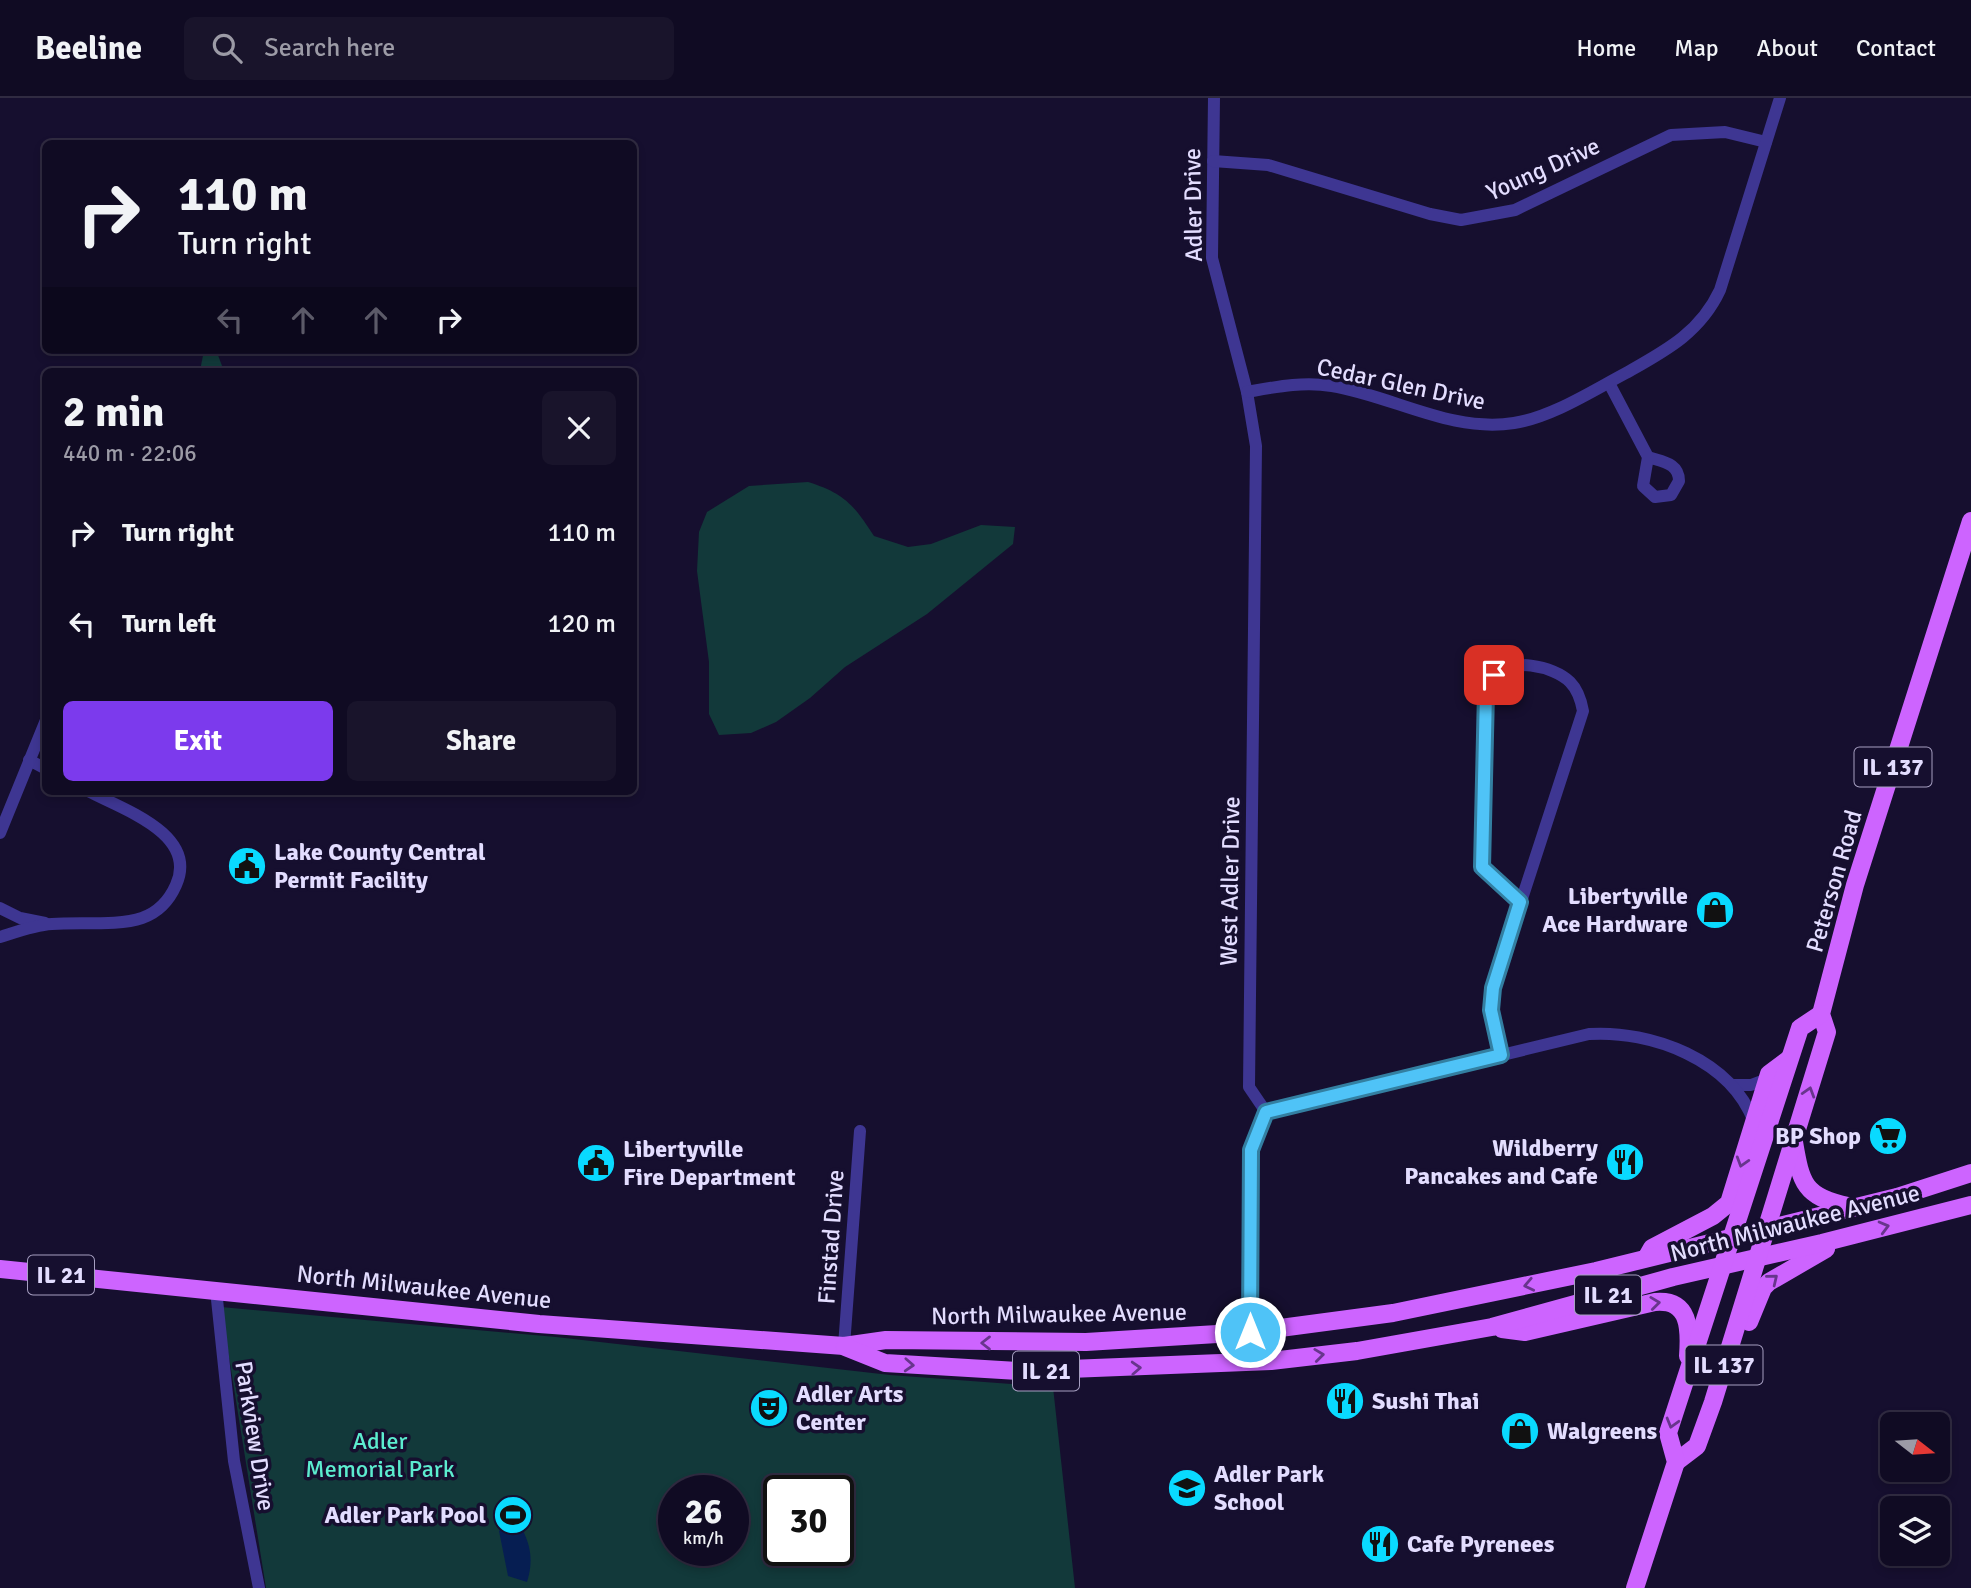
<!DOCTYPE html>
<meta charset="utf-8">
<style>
body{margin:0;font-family:Signika,sans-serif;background:#19142b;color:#f1f3f6;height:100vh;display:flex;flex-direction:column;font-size:26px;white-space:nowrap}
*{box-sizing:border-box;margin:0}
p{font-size:23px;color:#9c9ba6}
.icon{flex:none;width:38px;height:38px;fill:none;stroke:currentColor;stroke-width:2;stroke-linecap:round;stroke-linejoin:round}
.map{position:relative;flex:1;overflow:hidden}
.drawer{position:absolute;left:42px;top:270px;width:595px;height:427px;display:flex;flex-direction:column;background:#100b23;border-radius:10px;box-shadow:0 4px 10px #0003,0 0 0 2px #302b41}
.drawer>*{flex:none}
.guide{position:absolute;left:42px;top:42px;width:595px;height:214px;border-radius:10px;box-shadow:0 4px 10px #0003,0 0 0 2px #302b41;background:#100b23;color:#f1f3f6;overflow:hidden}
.needle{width:46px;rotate:107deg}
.controls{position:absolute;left:1880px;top:1314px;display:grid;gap:14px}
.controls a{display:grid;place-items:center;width:70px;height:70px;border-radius:10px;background:#100b23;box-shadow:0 4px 10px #0003,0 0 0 2px #302b41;font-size:35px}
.speed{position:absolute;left:658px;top:1377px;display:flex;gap:14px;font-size:35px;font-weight:700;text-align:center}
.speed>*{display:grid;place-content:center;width:91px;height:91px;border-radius:50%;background:#100b23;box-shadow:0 4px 10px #0003,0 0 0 2px #302b41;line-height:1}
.speed small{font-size:18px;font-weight:400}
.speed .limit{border:4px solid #111;border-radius:10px;background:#fff;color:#111}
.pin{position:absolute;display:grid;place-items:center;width:60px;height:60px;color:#fff;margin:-30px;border-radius:14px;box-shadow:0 4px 10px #0006}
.me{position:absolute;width:77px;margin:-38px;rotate:0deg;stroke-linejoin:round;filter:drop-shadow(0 0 5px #0008)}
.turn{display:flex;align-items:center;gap:24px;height:147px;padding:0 21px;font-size:32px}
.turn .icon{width:91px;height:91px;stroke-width:2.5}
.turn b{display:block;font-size:49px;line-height:60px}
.lanes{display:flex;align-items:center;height:66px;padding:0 21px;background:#0003;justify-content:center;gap:35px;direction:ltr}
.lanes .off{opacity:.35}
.round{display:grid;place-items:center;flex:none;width:74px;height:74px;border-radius:10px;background:#19142b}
.summary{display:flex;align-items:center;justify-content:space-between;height:119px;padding:0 21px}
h1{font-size:42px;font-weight:700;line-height:52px}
.button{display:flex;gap:14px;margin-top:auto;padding:14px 21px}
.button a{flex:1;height:80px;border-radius:10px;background:#7c3aed;color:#fff;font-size:28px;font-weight:700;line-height:80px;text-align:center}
.button a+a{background:#19142b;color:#f1f3f6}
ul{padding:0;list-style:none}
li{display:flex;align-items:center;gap:21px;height:91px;padding:0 21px}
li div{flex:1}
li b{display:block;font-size:26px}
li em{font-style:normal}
header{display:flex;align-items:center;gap:42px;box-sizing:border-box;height:98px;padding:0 35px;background:#100b23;border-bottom:2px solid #302b41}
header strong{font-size:33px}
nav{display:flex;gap:38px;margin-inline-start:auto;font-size:24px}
.search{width:490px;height:63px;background:#19142b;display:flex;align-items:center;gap:18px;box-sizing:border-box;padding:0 24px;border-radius:10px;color:#9c9ba6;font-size:26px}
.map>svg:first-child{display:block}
.green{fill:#12393a;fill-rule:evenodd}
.water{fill:#061e52}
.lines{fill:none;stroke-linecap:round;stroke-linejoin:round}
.street{stroke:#3e3692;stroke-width:12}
.primary{stroke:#cd64ff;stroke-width:18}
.oneway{stroke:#68358d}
.route-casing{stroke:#337fa1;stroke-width:18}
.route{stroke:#4fc3f7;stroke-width:12}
.labels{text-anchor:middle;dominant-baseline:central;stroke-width:7;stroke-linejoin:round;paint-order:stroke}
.shield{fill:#160f2f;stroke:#a69fc1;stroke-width:2}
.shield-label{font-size:23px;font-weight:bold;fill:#e3ddff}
.street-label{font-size:24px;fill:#e3ddff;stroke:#160f2f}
.poi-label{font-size:24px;font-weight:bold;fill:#e3ddff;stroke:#160f2f;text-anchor:start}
.park-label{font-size:24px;fill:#5ceccf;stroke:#160f2f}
</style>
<header>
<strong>Beeline</strong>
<div class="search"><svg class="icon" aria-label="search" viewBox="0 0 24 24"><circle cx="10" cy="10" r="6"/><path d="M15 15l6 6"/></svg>Search here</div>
<nav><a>Home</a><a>Map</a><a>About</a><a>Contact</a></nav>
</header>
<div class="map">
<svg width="1971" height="1490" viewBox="0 0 1971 1490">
<rect width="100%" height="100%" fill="#160f2f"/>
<g class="green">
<polygon points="204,252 216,252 224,273 200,273"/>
<path d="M808 384C844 395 854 407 874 438L908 449 931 446 981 427 1015 429 1013 446 927 516 845 569 810 600 776 624 751 635 719 637 709 616V564L697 473 699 434 707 414 749 388Z"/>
<path d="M221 1209 556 1239 890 1277 1053 1289 1075 1490H266ZM674 1393H733V1452H674ZM779 1393H838V1452H779Z"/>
</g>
<path class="water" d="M515 1419C529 1440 535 1459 527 1484L508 1478 499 1433Z"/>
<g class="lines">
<g class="street">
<polyline points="1214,0 1212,160 1247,294 1256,348 1249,989 1266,1014 1250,1052 1251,1264"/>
<polyline points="1213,63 1268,67 1430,116 1461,122 1515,112 1671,37 1725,34 1766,44"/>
<path d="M1609 285 1648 359 1643 388 1655 399 1671 397 1679 383C1679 365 1663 364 1648 359"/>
<path d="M1247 294C1275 289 1303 283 1332 288 1393 298 1451 335 1514 325 1552 319 1592 293 1626 275 1665 253 1700 235 1720 192L1780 0"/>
<polyline points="29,662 46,671"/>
<polyline points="0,735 46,622"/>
<polyline points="0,810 20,820 45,825"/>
<path d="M0 839C16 834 35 827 52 826 78 824 119 828 142 820 159 814 169 803 176 787 199 736 122 711 88 693"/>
<path d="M1501 957 1491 912 1493 890 1583 613C1581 602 1578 592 1570 584 1554 568 1508 558 1493 579 1490 583 1488 589 1486 594L1482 769 1520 804"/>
<polyline points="1733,987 1751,987 1767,981"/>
<path d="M1266 1014 1589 936C1652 932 1731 962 1754 1024"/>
<polyline points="216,1192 234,1363 259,1490"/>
<polyline points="844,1248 860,1033"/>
</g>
<g class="primary">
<path d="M1794 1044C1801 1085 1804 1099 1848 1108"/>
<polyline points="1648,1157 1652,1150 1713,1118 1729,1105 1769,976 1789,961"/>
<polyline points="0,1171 539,1226 844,1248 886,1242 1086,1244 1250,1234 1393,1215 1596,1173 1897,1099 1971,1075"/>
<polyline points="1749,1224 1763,1190 1769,1184 1826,1151"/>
<path d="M1502 1231 1525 1234 1655 1204C1690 1201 1690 1231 1688 1258"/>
<polyline points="845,1249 885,1265 1019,1273 1271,1263 1357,1253 1492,1229 1673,1179 1822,1145 1971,1107"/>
<polyline points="1676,1364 1697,1348 1713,1304 1827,934 1821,916 1855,787 1971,423"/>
<polyline points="1635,1490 1676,1364 1668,1335 1800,930 1821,916"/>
</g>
</g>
<defs><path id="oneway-chevron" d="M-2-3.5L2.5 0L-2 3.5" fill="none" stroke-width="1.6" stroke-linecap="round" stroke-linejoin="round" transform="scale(1.75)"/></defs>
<g class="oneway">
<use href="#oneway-chevron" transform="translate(1809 994) rotate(-73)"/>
<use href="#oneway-chevron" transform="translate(1742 1064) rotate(107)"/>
<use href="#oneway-chevron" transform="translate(1884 1129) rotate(-15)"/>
<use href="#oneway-chevron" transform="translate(1773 1181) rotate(-39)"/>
<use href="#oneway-chevron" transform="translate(1529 1187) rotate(168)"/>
<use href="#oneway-chevron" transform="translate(1655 1205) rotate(-7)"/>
<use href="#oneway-chevron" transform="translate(986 1245) rotate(180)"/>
<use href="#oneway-chevron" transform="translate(1319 1257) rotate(-7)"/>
<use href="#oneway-chevron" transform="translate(909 1267) rotate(3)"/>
<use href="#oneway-chevron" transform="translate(1136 1270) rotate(-3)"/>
<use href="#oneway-chevron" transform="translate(1672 1325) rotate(106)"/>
</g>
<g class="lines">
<g class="route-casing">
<polyline id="route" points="1250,1234 1251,1052 1266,1014 1501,957 1491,912 1493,890 1520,804 1482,769 1486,594 1494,577"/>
</g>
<use href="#route" class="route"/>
</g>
<defs>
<g id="civic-disc" transform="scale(2.0125)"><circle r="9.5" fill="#09daff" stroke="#160f2f"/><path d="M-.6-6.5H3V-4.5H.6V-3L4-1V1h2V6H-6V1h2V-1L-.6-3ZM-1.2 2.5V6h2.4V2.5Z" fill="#111"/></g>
<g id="shop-disc" transform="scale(2.0125)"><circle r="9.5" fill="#09daff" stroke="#160f2f"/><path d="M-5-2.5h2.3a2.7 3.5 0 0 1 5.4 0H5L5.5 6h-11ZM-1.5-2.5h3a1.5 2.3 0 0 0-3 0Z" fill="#111"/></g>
<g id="supermarket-disc" transform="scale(2.0125)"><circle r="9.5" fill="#09daff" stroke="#160f2f"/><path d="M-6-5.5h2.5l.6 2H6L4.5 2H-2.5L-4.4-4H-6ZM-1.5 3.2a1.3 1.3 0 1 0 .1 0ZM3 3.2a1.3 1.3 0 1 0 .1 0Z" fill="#111"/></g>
<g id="restaurant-disc" transform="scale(2.0125)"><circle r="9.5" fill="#09daff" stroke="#160f2f"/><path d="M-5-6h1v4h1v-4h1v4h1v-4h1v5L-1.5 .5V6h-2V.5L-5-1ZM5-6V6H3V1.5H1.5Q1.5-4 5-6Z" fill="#111"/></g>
<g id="theatre-disc" transform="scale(2.0125)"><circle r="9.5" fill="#09daff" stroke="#160f2f"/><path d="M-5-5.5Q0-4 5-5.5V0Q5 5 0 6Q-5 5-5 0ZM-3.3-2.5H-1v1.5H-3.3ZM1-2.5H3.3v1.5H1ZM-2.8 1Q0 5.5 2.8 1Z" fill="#111"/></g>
<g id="school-disc" transform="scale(2.0125)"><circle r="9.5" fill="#09daff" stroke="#160f2f"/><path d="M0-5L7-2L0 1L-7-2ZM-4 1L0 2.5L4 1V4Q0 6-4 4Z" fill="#111"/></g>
<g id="stadium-disc" transform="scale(2.0125)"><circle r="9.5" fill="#09daff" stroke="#160f2f"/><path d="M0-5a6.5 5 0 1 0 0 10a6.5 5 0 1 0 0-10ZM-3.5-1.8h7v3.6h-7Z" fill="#111"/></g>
</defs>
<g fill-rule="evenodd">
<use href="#civic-disc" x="247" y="768"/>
<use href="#shop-disc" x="1715" y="812"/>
<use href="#supermarket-disc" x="1888" y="1038"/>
<use href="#restaurant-disc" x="1625" y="1064"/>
<use href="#civic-disc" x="596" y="1065"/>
<use href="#restaurant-disc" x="1345" y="1303"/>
<use href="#theatre-disc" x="769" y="1310"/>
<use href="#shop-disc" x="1520" y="1333"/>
<use href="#school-disc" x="1187" y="1390"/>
<use href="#stadium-disc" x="513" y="1417"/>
<use href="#restaurant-disc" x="1380" y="1446"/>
</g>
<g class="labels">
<g class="shield">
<rect x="1854.5" y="649.5" width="77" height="39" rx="5"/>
<rect x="28" y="1157.5" width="66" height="39" rx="5"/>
<rect x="1575" y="1177.5" width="66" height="39" rx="5"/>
<rect x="1685.5" y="1247.5" width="77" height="39" rx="5"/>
<rect x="1013" y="1253.5" width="66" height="39" rx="5"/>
</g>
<g class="shield-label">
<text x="1893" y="669">IL 137</text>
<text x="61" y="1177">IL 21</text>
<text x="1608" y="1197">IL 21</text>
<text x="1724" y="1267">IL 137</text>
<text x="1046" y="1273">IL 21</text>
</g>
<g class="street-label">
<text transform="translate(1543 71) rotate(-24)">Young Drive</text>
<text transform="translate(1193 107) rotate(-91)">Adler Drive</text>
<text transform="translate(1401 286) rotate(12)">Cedar Glen Drive</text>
<text transform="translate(1230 783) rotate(-89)">West Adler Drive</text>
<text transform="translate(1834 783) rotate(-74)">Peterson Road</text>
<text transform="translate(1795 1125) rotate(-14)">North Milwaukee Avenue</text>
<text transform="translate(831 1139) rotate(-86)">Finstad Drive</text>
<text transform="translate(424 1189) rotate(6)">North Milwaukee Avenue</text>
<text transform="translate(1059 1216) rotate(-1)">North Milwaukee Avenue</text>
<text transform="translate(255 1338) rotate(81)">Parkview Drive</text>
</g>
<g class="poi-label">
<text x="274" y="754">Lake County Central<tspan x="274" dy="28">Permit Facility</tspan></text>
<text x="1688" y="798" text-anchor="end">Libertyville<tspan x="1688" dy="28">Ace Hardware</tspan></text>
<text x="1861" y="1038" text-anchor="end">BP Shop</text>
<text x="1598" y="1050" text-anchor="end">Wildberry<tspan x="1598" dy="28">Pancakes and Cafe</tspan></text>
<text x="623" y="1051">Libertyville<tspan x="623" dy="28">Fire Department</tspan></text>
<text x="796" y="1296">Adler Arts<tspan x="796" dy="28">Center</tspan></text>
<text x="1372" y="1303">Sushi Thai</text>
<text x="1547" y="1333">Walgreens</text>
<text x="1214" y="1376">Adler Park<tspan x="1214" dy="28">School</tspan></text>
<text x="486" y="1417" text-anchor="end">Adler Park Pool</text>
<text x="1407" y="1446">Cafe Pyrenees</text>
</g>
<g class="park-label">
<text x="380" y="1343">Adler<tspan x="380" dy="28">Memorial Park</tspan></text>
</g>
</g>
</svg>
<div class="controls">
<a><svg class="needle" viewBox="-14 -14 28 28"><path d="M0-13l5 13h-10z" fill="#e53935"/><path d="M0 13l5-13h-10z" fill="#9c9ba6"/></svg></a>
<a><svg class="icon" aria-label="layers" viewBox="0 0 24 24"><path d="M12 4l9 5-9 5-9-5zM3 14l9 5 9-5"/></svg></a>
</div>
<div class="speed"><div>26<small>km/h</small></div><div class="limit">30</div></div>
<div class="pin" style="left:1494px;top:577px;background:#d93025"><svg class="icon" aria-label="arrive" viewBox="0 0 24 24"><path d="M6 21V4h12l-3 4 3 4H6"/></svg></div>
<svg class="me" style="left:1250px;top:1234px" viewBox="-20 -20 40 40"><circle r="17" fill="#4fc3f7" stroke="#fff" stroke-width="3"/><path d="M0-11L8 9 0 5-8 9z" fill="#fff"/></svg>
<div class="guide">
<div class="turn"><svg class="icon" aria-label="right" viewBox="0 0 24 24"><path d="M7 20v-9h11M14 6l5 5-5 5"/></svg><div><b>110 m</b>Turn right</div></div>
<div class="lanes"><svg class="icon off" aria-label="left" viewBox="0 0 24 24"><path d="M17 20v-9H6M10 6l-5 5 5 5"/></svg><svg class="icon off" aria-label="ahead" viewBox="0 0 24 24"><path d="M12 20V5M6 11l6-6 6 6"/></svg><svg class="icon off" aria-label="ahead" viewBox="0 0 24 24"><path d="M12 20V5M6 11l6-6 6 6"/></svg><svg class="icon" aria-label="right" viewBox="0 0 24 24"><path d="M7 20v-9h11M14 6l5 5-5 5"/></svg></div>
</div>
<section class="drawer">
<div class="summary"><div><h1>2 min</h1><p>440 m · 22:06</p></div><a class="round"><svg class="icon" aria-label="close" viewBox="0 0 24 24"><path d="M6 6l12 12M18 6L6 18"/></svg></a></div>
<ul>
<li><svg class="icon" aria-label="right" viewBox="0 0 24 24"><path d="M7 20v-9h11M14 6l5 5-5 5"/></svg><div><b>Turn right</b></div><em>110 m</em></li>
<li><svg class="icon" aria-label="left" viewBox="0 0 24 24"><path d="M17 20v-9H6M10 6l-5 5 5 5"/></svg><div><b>Turn left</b></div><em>120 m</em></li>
</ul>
<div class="button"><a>Exit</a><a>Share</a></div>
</section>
</div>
